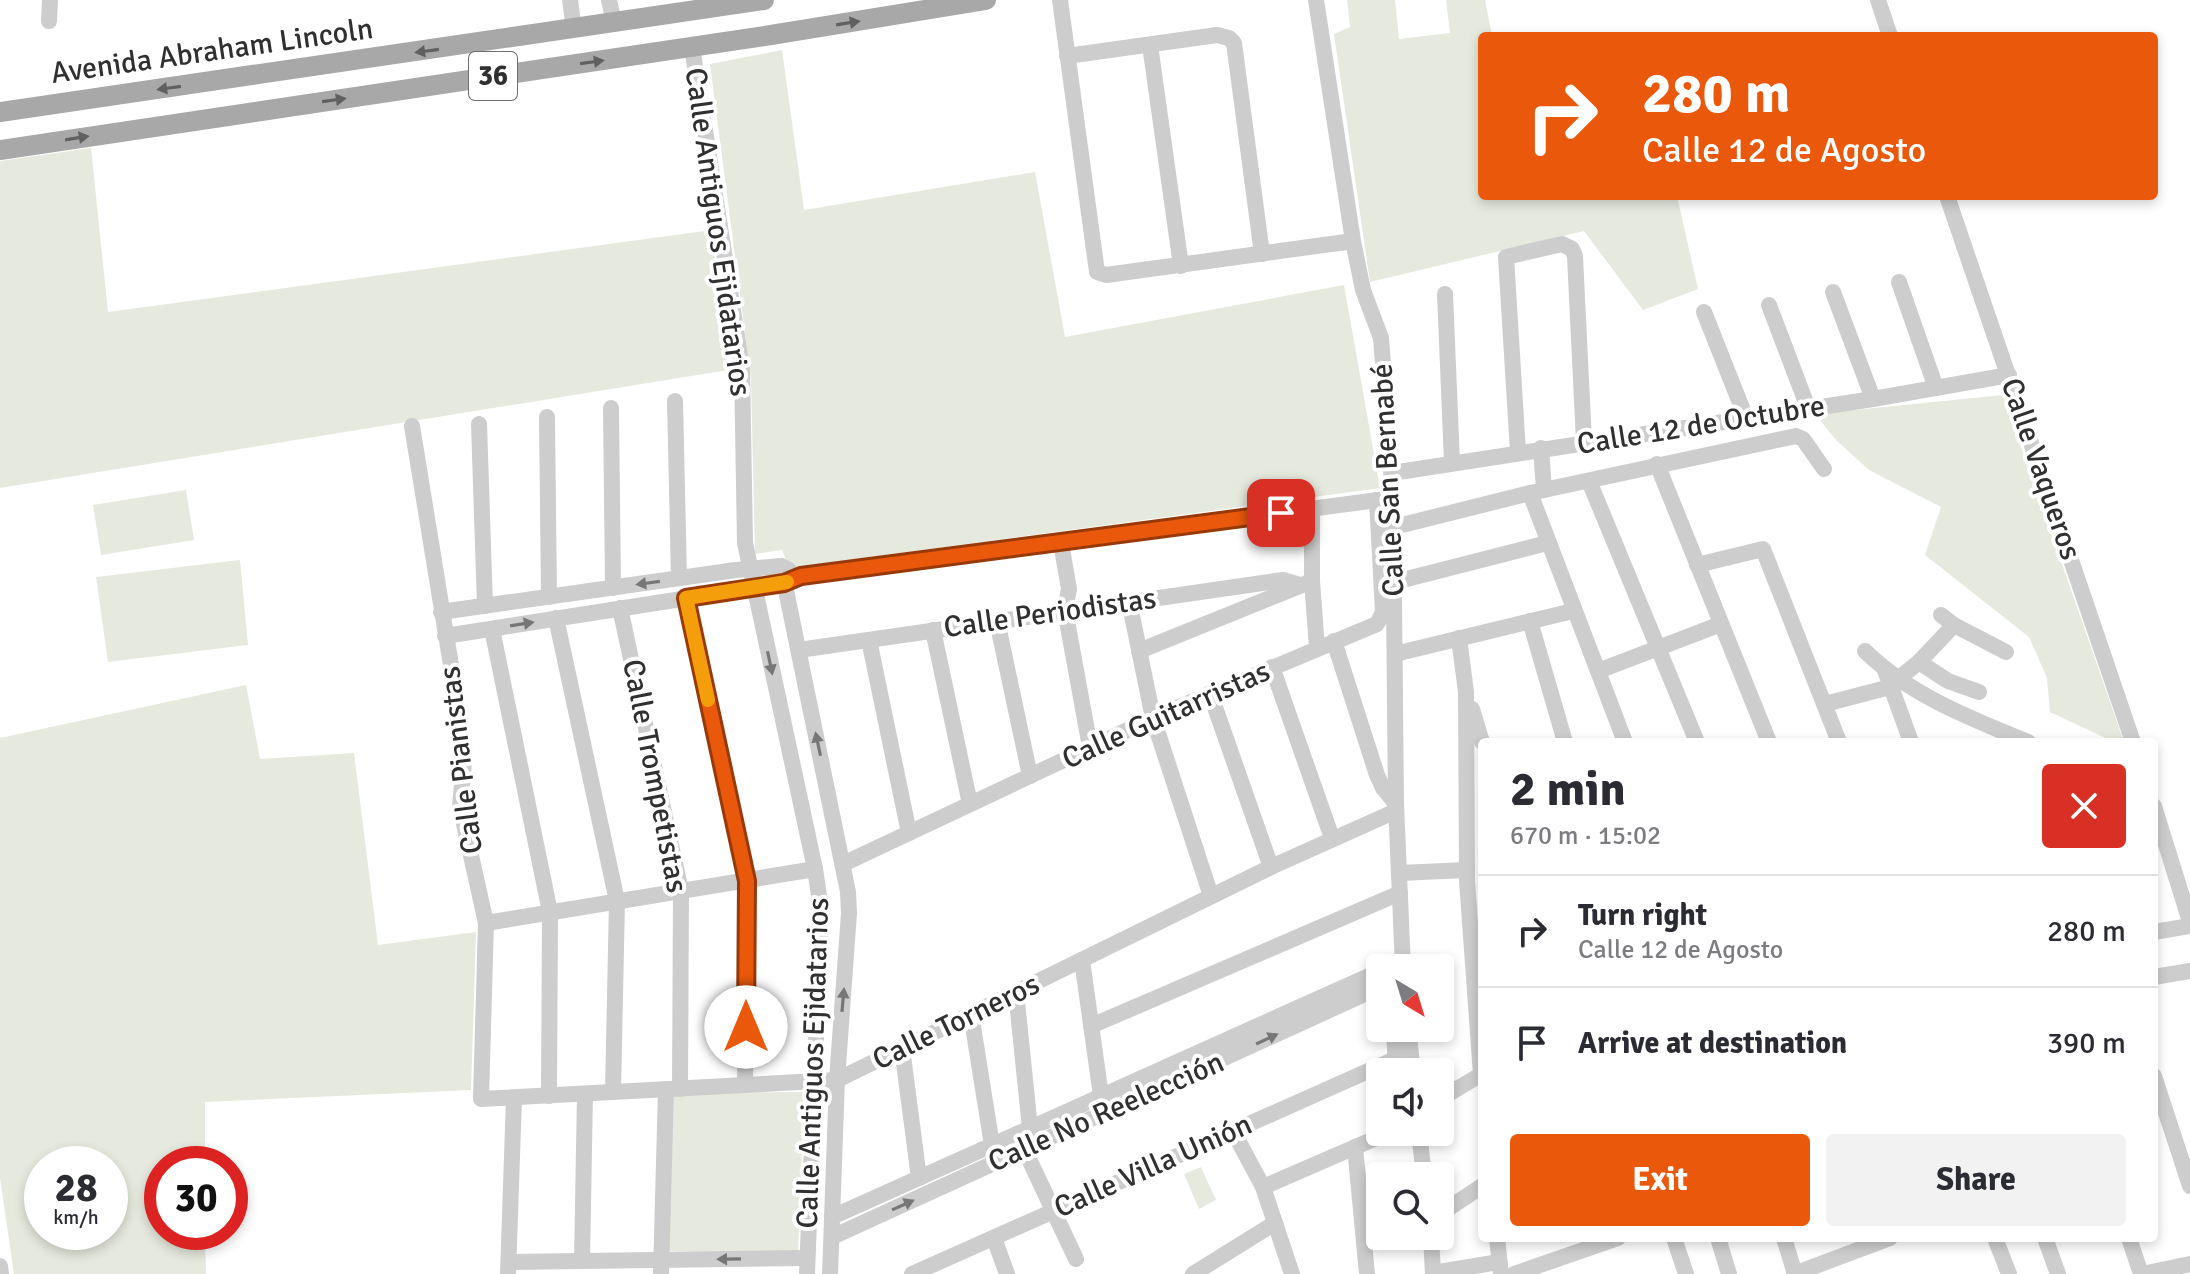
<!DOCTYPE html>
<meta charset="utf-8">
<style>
body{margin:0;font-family:Signika,sans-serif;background:#f2f2f3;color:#2b2b33;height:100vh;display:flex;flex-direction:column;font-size:30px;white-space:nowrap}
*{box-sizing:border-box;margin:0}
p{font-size:26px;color:#7c7c81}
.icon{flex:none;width:44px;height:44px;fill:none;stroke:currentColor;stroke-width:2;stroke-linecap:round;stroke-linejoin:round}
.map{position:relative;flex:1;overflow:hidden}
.details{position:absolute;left:1478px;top:738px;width:680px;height:504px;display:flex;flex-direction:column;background:#fff;border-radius:8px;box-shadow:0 4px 12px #0003}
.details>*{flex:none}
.guide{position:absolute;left:1478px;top:32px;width:680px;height:168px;border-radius:8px;box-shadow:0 4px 12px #0003;background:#ea580c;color:#fff;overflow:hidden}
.needle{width:52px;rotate:142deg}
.tools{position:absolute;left:1366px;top:954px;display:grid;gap:16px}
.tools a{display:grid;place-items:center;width:88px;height:88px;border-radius:8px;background:#fff;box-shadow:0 4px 12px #0003;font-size:40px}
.speed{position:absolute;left:24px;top:1146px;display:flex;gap:16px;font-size:40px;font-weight:700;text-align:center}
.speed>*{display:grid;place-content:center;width:104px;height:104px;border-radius:50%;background:#fff;box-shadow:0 4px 12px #0003;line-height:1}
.speed small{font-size:20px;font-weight:400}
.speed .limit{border:12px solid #d22;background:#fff;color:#111}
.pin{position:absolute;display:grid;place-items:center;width:68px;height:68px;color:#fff;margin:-34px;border-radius:16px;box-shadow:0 4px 12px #0006}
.me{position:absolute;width:88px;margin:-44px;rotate:0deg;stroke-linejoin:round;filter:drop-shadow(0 0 6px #0008)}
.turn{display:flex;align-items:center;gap:28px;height:168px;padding:0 32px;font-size:36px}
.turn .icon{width:104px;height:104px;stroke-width:2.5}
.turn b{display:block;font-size:56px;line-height:68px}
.round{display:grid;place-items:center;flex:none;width:84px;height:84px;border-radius:8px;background:#f2f2f3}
.overview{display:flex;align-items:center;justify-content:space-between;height:136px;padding:0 32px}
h1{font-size:48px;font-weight:700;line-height:60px}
.button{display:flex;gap:16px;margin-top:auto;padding:16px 32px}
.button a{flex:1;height:92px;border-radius:8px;background:#ea580c;color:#fff;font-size:32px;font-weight:700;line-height:92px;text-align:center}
.button a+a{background:#f2f2f3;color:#2b2b33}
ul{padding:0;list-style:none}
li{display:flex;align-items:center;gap:24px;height:112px;padding:0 32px;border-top:2px solid #e1e1e2}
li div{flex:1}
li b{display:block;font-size:30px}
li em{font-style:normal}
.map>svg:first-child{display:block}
.green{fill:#e6e9dd;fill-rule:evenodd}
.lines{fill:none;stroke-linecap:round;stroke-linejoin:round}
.minor{stroke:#cdcdcd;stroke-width:16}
.major{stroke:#a8a8a8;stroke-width:20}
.oneway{fill:#606060}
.oneway2{fill:#777}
.route-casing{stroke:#983908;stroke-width:20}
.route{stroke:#ea580c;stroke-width:14}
.slow{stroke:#f59e0b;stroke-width:14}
.labels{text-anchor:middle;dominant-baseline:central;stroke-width:8;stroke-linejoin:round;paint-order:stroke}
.shield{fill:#fff;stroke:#6e6e6e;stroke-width:2}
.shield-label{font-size:28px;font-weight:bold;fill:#303030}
.street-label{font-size:30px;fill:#303030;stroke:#fff}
</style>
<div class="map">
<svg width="2190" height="1274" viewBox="0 0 2190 1274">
<rect width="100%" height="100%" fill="#fff"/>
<g class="green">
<polygon points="1347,0 1395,0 1399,39 1450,33 1446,0 1485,0 1492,36 1482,36 1482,196 1677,196 1698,289 1643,310 1584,231 1370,282 1334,34 1350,27"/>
<polygon points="782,50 804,210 1035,172 1065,337 1344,285 1380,488 789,568 782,550 755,554 751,379 710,64"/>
<polygon points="91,148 108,312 712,230 728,370 0,488 0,161"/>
<polygon points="2003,395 2124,742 2114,742 2050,712 2047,678 2029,637 1925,555 1941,507 1869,470 1836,440 1815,414"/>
<polygon points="186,490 194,540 101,555 93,505"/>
<polygon points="240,560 248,645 108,662 96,577"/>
<path d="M246 685 260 759 354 753 378 945 476 932 471 1090 205 1102V1164H162V1232H205L206 1274H14L0 1178V738ZM110 1164V1232H42V1164Z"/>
<polygon points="804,1092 798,1254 669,1251 673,1093"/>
<polygon points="1201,1167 1216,1200 1199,1209 1184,1174"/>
</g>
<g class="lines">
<g class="minor">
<polyline points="570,0 574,29"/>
<polyline points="609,0 614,23"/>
<polyline points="1060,0 1097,272 1106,275 1353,241"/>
<polyline points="1316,0 1353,241 1363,290 1381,338 1393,498 1396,804 1403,968"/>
<polyline points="1878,0 1890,36"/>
<polyline points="49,21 50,0"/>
<polyline points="1150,45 1181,266"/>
<polyline points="692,47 742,368 745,543 815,869 821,909 807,1274"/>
<polyline points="1067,56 1217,35 1229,38 1234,43 1262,254"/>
<polyline points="1947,196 2133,742"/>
<polyline points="1899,282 1936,388"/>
<polyline points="1833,292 1873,399"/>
<polyline points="1445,294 1452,462"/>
<polyline points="1769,305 1808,408"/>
<polyline points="1704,312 1746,418"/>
<polyline points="675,401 679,578"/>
<polyline points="611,408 613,588"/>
<polyline points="547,417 549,597"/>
<polyline points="479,424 485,606"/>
<polyline points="412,426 465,751 460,806 486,923 481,1099 837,1080 1271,867 1396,811"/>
<polyline points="1541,448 1544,490"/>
<polyline points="1518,452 1506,257 1562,244 1572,249 1575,256 1584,442"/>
<polyline points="1657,464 1769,742"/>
<polyline points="1392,473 1873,399 2009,375"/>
<polyline points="1589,481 1697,742"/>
<polyline points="1530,493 1625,742"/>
<polyline points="1312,508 1312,581 1317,648"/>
<polyline points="1394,527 1530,493 1796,436 1803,439 1824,469"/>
<polyline points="1061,543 1069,589 1065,610 1090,747"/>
<polyline points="1697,565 1763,549 1839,742"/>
<polyline points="781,566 848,892 849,913 837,1080 830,1274"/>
<polyline points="1395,582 1547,543"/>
<polyline points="686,598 747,881 745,1085"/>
<polyline points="1129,601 1153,718 1211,896"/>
<polyline points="620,608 681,891 680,1089"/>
<polyline points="441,612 736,570 781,566 789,570"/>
<polyline points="1941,615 1954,625 2006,652"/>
<polyline points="556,618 617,901 613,1092"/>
<polyline points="997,621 1030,776"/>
<polyline points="1530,621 1565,742"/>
<polyline points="492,629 550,912 549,1096"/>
<polyline points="933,630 970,804"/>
<polyline points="445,636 784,583 801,576 1393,498"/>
<polyline points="1459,638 1466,692 1467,881 1481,1075"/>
<polyline points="869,640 909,833"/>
<polyline points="1334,641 1377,775 1383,788 1396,804"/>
<polyline points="799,650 1283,580 1300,585"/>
<polyline points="1139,651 1312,581"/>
<path d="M1865 651C1911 696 1970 718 2028 742"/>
<polyline points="1395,654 1573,611"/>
<polyline points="1919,662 1948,681 1979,692"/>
<polyline points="1272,667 1332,838"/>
<polyline points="1885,670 1911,742"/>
<polyline points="1598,671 1721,624"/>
<polyline points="1898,679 1919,662 1954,625"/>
<polyline points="1210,693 1271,867"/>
<polyline points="1825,704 1890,687"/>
<polyline points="1472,709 1482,742"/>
<polyline points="2154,806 2190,922"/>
<polyline points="843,864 1153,718 1377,624 1383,612 1377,500"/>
<polyline points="1399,873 1467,870"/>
<polyline points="486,923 815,869"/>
<polyline points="2154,932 2190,926"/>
<polyline points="1082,960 1101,1096"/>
<polyline points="2154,977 2190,971"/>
<polyline points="1016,992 1030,1128 1028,1157 1076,1259"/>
<polyline points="971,1014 992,1145"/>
<polyline points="1091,1026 1400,893"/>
<polyline points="1394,1028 1396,1072"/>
<polyline points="1408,1028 1413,1072"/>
<polyline points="902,1048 919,1178"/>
<polyline points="2154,1076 2190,1186"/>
<polyline points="1440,1099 1482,1074"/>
<polyline points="1233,1131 1263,1187 1292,1274"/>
<polyline points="1419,1132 1424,1176"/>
<polyline points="1355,1147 1367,1274"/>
<polyline points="1263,1187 1390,1132"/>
<polyline points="1440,1214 1482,1186"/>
<polyline points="832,1217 1380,971"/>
<polyline points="1431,1236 1433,1274"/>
<polyline points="832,1237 1380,987"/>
<polyline points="994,1238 1007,1274"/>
<polyline points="1497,1238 1501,1274"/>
<polyline points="1674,1238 1686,1274"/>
<polyline points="1718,1238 1729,1274"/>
<polyline points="1784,1238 1795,1274"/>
<polyline points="1995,1238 2009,1274"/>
<polyline points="2045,1238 2058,1274"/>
<polyline points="2129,1238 2141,1274"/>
<polyline points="582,1261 585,1094"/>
<polyline points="509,1262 807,1258"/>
<polyline points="0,1266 1,1274"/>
<polyline points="1433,1273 1499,1262"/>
<polyline points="508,1274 514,1098"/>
<polyline points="661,1274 666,1089"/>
<polyline points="912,1274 1395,1059"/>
<polyline points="1193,1274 1275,1223"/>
<polyline points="1514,1274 1618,1238"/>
<polyline points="1794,1274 1890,1238"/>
<polyline points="2142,1274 2190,1264"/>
</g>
<g class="major">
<polyline points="0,112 764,0"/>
<polyline points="0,150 771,35 986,0"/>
</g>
</g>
<defs><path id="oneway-solid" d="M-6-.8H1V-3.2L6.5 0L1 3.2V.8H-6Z" transform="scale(2)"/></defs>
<g class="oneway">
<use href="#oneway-solid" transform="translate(848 23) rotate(-9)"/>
<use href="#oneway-solid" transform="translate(427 51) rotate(172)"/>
<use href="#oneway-solid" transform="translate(592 62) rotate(-8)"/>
<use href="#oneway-solid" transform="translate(169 88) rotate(172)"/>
<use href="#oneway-solid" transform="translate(334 100) rotate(-8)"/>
<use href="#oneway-solid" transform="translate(77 138) rotate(-9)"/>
</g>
<g class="oneway2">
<use href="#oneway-solid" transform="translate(648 583) rotate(172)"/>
<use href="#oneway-solid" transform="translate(522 624) rotate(-9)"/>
<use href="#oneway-solid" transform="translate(770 663) rotate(78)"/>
<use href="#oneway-solid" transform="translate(818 744) rotate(-102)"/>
<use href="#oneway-solid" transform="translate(843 1000) rotate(-85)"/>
<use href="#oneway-solid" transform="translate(1267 1039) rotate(-25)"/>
<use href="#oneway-solid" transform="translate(903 1205) rotate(-24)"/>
<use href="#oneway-solid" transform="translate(729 1259) rotate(179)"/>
</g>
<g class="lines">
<g class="route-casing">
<polyline id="route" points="746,1027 747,881 686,598 784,583 801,576 1281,513"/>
</g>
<use href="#route" class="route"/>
<polyline class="slow" points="708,700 686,598 787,582"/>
</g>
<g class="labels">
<rect class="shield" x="469" y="52" width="48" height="48" rx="6"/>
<g class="shield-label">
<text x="493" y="76">36</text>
</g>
<g class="street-label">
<text transform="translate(212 51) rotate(-8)">Avenida Abraham Lincoln</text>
<text transform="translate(718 232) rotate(82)">Calle Antiguos Ejidatarios</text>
<text transform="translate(1701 425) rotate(-9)">Calle 12 de Octubre</text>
<text transform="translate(2041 469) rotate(71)">Calle Vaqueros</text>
<text transform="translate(1388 480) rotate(-93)">Calle San Bernabé</text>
<text transform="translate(1050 613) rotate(-8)">Calle Periodistas</text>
<text transform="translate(1166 715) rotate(-24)">Calle Guitarristas</text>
<text transform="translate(461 760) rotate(-97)">Calle Pianistas</text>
<text transform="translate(655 776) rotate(79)">Calle Trompetistas</text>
<text transform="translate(956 1022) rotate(-26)">Calle Torneros</text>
<text transform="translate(813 1063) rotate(-88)">Calle Antiguos Ejidatarios</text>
<text transform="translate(1106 1112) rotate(-24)">Calle No Reelección</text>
<text transform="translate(1153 1166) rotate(-24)">Calle Villa Unión</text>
</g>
</g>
</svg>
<div class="tools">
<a><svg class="needle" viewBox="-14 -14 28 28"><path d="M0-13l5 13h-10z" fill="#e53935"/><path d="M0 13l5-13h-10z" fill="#7c7c81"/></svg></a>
<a><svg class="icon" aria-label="sound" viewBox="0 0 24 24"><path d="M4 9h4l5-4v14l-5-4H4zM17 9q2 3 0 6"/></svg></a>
<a><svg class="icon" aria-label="search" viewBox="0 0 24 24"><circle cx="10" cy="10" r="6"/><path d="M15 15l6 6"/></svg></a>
</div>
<div class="speed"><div>28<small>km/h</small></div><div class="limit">30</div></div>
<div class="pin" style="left:1281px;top:513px;background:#d93025"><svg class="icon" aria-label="arrive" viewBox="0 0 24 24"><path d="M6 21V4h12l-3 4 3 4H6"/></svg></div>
<svg class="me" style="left:746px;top:1027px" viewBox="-20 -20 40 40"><circle r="19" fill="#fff"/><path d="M0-13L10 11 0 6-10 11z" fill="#ea580c"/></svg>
<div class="guide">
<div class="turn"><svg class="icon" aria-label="right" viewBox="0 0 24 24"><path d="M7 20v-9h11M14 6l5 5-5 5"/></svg><div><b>280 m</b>Calle 12 de Agosto</div></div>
</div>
<section class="details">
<div class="overview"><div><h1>2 min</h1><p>670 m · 15:02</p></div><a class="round" style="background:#d93025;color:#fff"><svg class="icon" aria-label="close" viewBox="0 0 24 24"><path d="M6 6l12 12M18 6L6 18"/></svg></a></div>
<ul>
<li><svg class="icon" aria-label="right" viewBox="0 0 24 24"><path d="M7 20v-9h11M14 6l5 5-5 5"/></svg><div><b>Turn right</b><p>Calle 12 de Agosto</p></div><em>280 m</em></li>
<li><svg class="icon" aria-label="arrive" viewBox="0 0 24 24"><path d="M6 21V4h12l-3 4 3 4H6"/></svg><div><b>Arrive at destination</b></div><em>390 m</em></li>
</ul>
<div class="button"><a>Exit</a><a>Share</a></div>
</section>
</div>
